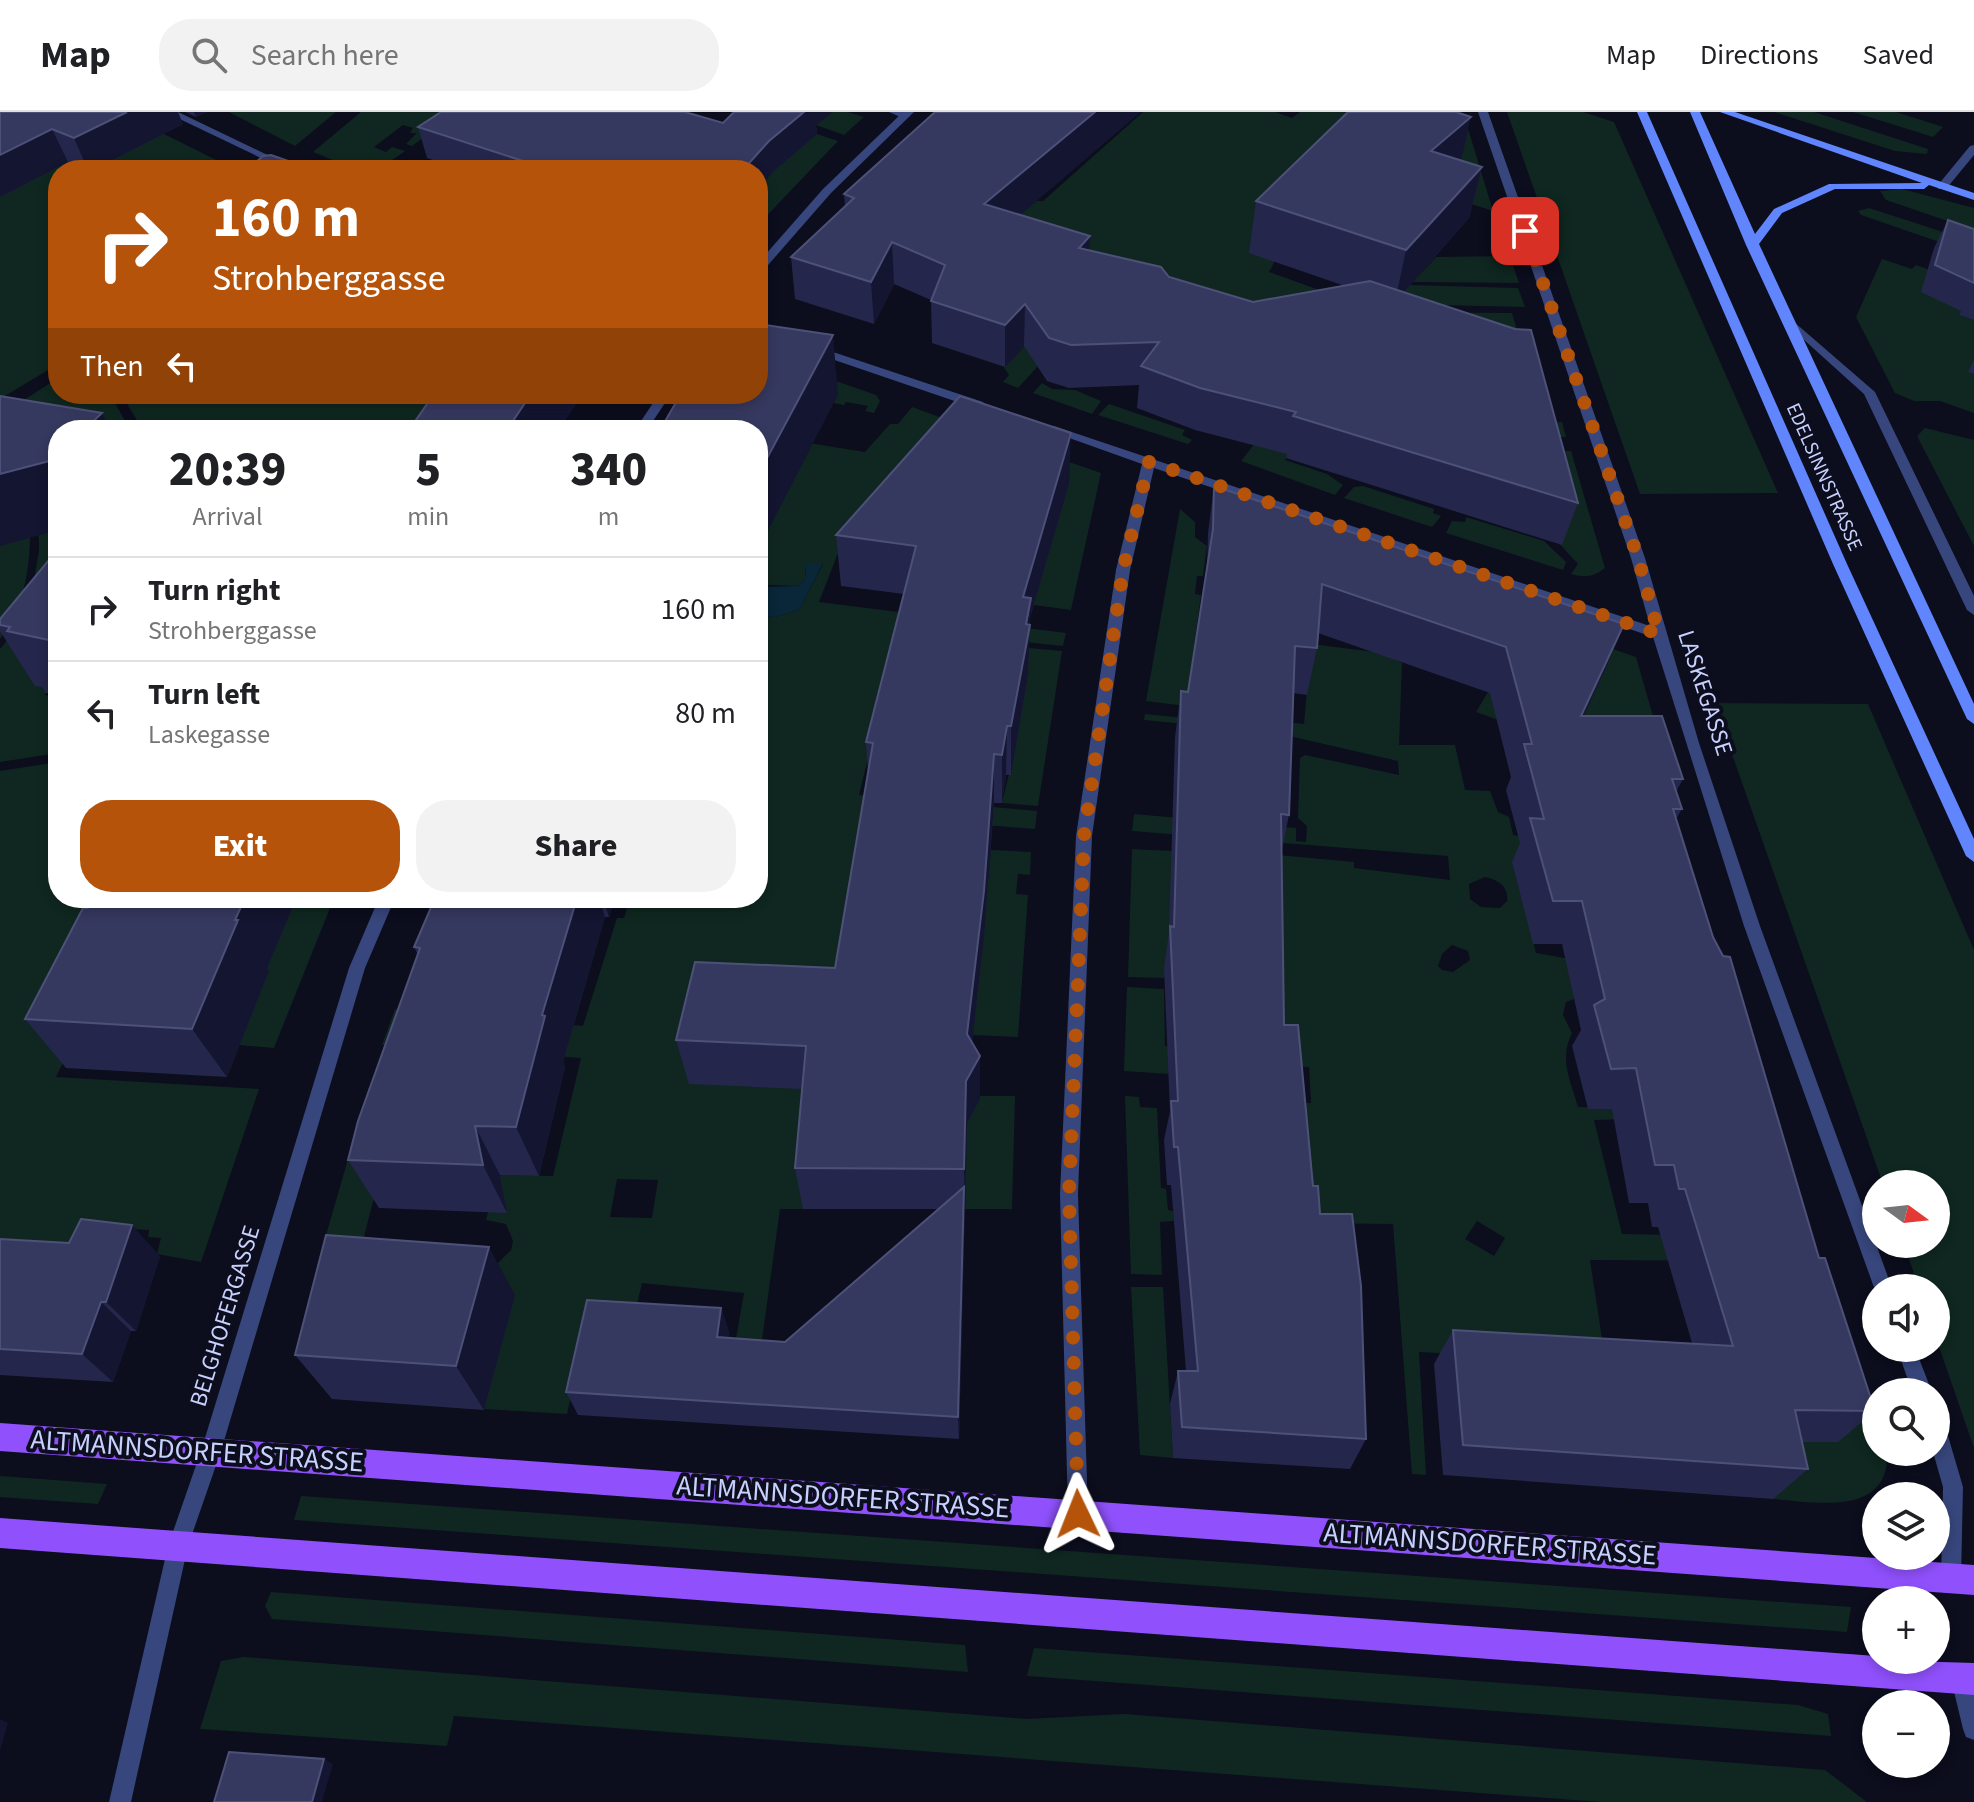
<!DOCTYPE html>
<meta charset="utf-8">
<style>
body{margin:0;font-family:"Source Sans 3",sans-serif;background:#f2f2f2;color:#202124;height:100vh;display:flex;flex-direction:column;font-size:30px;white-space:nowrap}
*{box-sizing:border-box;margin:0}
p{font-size:26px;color:#757577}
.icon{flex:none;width:44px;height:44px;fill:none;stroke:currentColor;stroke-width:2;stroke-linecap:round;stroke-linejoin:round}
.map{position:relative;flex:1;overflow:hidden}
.details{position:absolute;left:48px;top:308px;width:720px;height:488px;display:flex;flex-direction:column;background:#fff;border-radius:32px;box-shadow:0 4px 12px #0003}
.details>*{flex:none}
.banner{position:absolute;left:48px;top:48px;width:720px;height:244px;border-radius:32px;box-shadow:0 4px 12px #0003;background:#b45309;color:#fff;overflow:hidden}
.needle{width:52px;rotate:105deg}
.fabs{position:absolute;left:1862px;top:1058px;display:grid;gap:16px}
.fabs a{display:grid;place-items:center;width:88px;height:88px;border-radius:50%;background:#fff;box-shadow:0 4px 12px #0003;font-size:40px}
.pin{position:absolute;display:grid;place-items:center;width:68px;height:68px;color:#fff;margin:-34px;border-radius:16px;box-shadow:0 4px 12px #0006}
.me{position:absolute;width:88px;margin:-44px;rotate:358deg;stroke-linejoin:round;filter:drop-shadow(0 0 6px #0008)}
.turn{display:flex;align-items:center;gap:28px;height:168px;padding:0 32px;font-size:36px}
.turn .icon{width:104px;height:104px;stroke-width:2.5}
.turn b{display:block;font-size:56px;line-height:68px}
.then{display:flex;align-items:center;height:76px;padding:0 32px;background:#0003;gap:16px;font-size:30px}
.eta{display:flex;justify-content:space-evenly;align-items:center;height:136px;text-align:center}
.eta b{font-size:48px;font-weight:800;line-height:56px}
.primary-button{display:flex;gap:16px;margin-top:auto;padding:16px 32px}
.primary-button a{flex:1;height:92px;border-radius:32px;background:#b45309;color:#fff;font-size:32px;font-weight:800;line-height:92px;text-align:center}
.primary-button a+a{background:#f2f2f2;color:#202124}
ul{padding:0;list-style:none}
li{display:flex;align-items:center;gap:24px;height:104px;padding:0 32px;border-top:2px solid #e0e0e0}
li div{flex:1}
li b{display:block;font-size:30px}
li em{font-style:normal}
header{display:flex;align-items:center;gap:48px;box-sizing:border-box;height:112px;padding:0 40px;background:#fff;border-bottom:2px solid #e0e0e0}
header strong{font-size:38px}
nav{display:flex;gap:44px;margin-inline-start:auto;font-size:28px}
.search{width:560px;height:72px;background:#f2f2f2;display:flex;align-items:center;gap:20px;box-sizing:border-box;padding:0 28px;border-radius:32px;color:#757577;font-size:30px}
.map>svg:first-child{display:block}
.green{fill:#0f2720;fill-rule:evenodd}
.water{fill:#092739}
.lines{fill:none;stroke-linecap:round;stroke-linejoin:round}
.lane{fill:#37467c;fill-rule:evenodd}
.street{fill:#37467c;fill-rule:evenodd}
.secondary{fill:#6085fd;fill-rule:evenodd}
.primary{fill:#9051fd;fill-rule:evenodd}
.wall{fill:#24274b}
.shaded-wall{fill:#131531}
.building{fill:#36395f;stroke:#4d5178;stroke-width:2}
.route{stroke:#b45309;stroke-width:14;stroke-dasharray:0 25.2}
.labels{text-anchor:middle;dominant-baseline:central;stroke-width:8;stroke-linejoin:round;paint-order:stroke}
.far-street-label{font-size:20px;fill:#c8d0fe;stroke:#0c0d1d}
.street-label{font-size:24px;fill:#c8d0fe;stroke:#0c0d1d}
.near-street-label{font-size:28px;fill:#c8d0fe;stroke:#0c0d1d}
</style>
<header>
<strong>Map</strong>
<div class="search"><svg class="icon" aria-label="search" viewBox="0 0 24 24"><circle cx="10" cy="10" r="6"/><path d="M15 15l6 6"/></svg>Search here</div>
<nav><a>Map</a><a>Directions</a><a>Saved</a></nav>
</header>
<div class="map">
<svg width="1974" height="1690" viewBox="0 0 1974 1690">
<rect width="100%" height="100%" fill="#0c0d1d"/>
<g class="green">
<polygon points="120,0 236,58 58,58 58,252 0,287 0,11"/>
<polygon points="229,0 336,0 295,34"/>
<path d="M361 0H458L412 34 406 32 417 21H410L413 16 403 13 374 35 386 40 392 35 405 39C363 70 358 57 313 40Z"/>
<polygon points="779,0 848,0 864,5 844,23"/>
<polygon points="1143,0 1275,0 1292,6 1300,0 1463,0 1493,99 1330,46 1269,160 1380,200 1512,201 1529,258 1532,311 1562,310 1566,325 1461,325 1316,301 1285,348 1327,362 1343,373 1335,383 1241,349 1315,254 1101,185 1018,276 1003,270 1009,263 1004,256 1087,167 857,85 1043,89"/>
<polygon points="1507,0 1583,0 1614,10 1778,381 1640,382"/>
<polygon points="1774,0 1814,0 1928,37 1927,42 1895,39"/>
<polygon points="1853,0 1896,0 1943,15 1933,25"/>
<polygon points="817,22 838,29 758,113 758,71"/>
<polygon points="1902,77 1974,96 1974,118 1886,88 1880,79"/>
<polygon points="1869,96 1974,130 1974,142 1861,103 1858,99"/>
<polygon points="1510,144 1519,171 1413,170 1436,145"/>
<polygon points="1882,147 1912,157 1916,153 1930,158 1963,197 1959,203 1974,208 1974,301 1940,289 1914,289 1895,281 1856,205"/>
<polygon points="1408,173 1518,176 1525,195 1393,192"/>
<polygon points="819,263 876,283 880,289 874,301 865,299 868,294 846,290 844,293 807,286"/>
<polygon points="58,266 58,282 110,282 130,318 58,318 21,290"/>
<polygon points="1042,271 1052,277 1075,278 1101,289 1092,302 1033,281"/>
<polygon points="121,282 454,282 438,318 143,318"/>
<polygon points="1109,292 1185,318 1182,323 1192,328 1188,332 1098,303"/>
<path d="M912 295 964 314 838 441 819 490 1066 521 1063 534 900 517 859 683 1037 699 1035 717 874 704 868 971 811 1002 803 1097H780L758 1257 731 1255 744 1181 642 1171 637 1192 588 1207 567 1302 484 1297 515 1182 470 1179 511 1138 513 1129 506 1112 486 1108 498 1063 553 1064 581 946 382 933 395 897 583 914 617 806H624L630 786H758V504L775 505 799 498 823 452 805 457V467L799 474 767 473 758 478V438L809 331 865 340 890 312H898ZM617 1067 658 1068 652 1106 610 1105Z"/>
<polygon points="1925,316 1974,328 1974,434 1917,324"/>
<polygon points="976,318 1101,361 1071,498 1034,493"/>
<path d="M1542 339H1571L1605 456C1593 465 1586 466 1571 462L1578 452 1557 429Z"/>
<polygon points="1363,374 1434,397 1433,401 1441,404 1432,415 1344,386 1354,375"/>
<polygon points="1180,397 1195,410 1195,425 1207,434 1203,464 1197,464 1195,482 1201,483 1186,594 1146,589"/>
<polygon points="58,402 58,544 35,573 49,576 45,583 58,585 52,596 58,597 58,641 0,650 0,537 15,519 32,481 39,438 38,407"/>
<polygon points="1466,405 1544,429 1566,450 1563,458 1446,421 1452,409 1465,410"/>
<path d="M30 409C31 451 26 492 0 527V434Z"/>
<polygon points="1509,501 1636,545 1657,618 1512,613 1476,600 1488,580 1579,613 1604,559 1497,522"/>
<path d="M1311 532 1383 541 1402 551 1399 633H1455L1465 678 1490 679 1498 700 1509 705 1513 723 1520 724 1524 741 1518 772 1536 841 1570 847 1603 887H1574L1566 890 1563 903 1572 921C1559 948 1570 966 1578 995L1628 996 1631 1007 1594 1008 1622 1122 1769 1125 1776 1149 1590 1148 1603 1233 1659 1252 1419 1240 1426 1363 1412 1362 1393 1112 1305 1111 1262 989 1311 991 1309 955 1261 953V968L1124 959 1127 875 1164 877 1165 934 1264 938 1278 743 1354 750V756L1450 768 1448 744 1132 719 1134 702 1296 716V729L1306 730 1307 714 1298 706 1300 646 1305 643 1399 663 1398 649 1276 621 1144 608 1145 602 1235 611 1237 604 1304 612ZM1485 765C1498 768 1509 774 1507 789L1500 796 1481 795 1470 787 1469 772ZM1452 833 1468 839 1470 848 1453 860 1442 858 1438 854 1442 842ZM1477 1109 1505 1126 1494 1144 1465 1127Z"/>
<polygon points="1029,536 1062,539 1038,694 1002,691 1015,637"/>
<polygon points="1714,591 1868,592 1974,838 1974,1336 1936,1226 1936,1176 1919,1176 1904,1132 1936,1132 1936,1072 1883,1072"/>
<polygon points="58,650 58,786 144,786 56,965 259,977 201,1150 157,1142 161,1126 148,1125 149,1118 128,1117 0,1155 0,659"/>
<polygon points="1132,737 1172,739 1169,858 1164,866 1128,865"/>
<polygon points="991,738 1031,740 1030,763 1018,762 1016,782 1028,783 1018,925 973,923"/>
<polygon points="293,786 334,786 274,936 239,933 260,858"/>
<polygon points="369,975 402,976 357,1152 317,1154"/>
<polygon points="978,984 1015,984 1012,1097 965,1097 967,1001"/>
<polygon points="1125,984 1139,985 1140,995 1157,996 1161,1076 1166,1077 1168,1098 1173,1099 1174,1109 1160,1110 1162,1163 1131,1162"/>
<polygon points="1131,1175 1163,1175 1173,1346 1140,1343"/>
<path d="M1865 1270 1876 1304V1340H1887C1890 1406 1815 1390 1773 1387L1761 1329Z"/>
<polygon points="0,1364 107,1372 98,1392 0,1385"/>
<polygon points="301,1384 1851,1495 1847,1520 294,1408"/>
<polygon points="271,1480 965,1533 968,1560 272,1507 265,1494"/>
<polygon points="1034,1536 1798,1593 1828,1602 1831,1624 1027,1564"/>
<polygon points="244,1545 1027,1607 1125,1602 1825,1658 1867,1690 1600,1690 454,1604 447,1634 200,1617 221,1549"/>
</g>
<polygon class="water" points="823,451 799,498 775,505 758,504 758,478 762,475 799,474 805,467 806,452"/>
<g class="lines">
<polygon class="lane" points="889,0 903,0 910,4 905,7"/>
<g class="street">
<polygon points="165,0 178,0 299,58 286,58"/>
<polygon points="903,0 914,0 831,81 762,160 758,161 758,151 823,77"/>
<polygon points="1478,0 1488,0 1645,446 1699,631 1760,814 1892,1176 1876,1176 1876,1181 1744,814 1653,525 1154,356 1130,458 1092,724 1078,1082 1088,1402 1085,1409 1078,1412 1071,1409 1068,1402 1060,1082 1076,724 1116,458 1142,352 1044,317 1046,314 1054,314 1650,514 1631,446"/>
<polygon points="1974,33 1974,43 1946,77 1938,77 1938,73 1970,34"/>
<polygon points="1786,203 1875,280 1974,484 1974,503 1967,498 1864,282 1782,208 1782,204"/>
<polygon points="815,234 983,290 985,293 983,296 975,296 811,240 811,236"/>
<polygon points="659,282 671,282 647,318 635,318"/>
<polygon points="379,786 395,786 365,856 221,1339 188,1434 131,1690 109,1690 168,1434 201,1339 349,856"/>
<polygon points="1897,1236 1915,1236 1932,1280 1912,1280"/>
<polygon points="1936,1308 1943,1310 1946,1317 1963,1375 1961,1467 1958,1474 1951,1477 1944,1474 1941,1467 1943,1375 1933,1340 1936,1340"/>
<polygon points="1962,1556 1969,1560 1974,1573 1974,1628 1966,1625 1963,1617 1951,1567 1955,1560"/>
</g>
<g class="secondary">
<polygon points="1637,0 1647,0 1847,452 1974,727 1974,750 1966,744 1833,452"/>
<polygon points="1690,0 1700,0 1755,122 1774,97 1829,72 1922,71 1720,0 1735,0 1974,81 1974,88 1929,73 1924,77 1835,77 1782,101 1759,132 1974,592 1974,612 1967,607 1746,133"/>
</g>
<g class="primary">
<polygon points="0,1311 1974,1453 1974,1483 0,1339"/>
<polygon points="0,1406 1876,1544 1876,1548 1974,1551 1974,1583 0,1436"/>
</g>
</g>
<g class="wall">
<polygon points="0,0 183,12 93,58 85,58 68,50 0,85"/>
<polygon points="185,0 207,0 196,5"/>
<polygon points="1463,2 1461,48 1482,55 1469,106 1404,180 1578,391 1562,433 1286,346 1287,342 1195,318 1137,296 1139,273 1069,276 1047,269 1024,234 1005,255 932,231 931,188 894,172 874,212 795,187 791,145 845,95 844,82 1020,103 1089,139 1253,190 1345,174 1249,141 1256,89"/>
<polygon points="723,11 816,13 817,22 773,60 758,58 462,58 427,46 418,15"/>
<polygon points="1948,108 1974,117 1974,208 1959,203 1961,199 1921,180 1934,136"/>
<polygon points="1974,248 1974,262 1968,260"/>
<polygon points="422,282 583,282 577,290 426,294"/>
<polygon points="1069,372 1030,506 1028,563 1011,663 1006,663 1002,691 994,691 984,826 972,931 980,944 980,987 967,1012 959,1327 578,1303 566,1280 721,1196 729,1220 728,1226 785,1230 938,1097 803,1097 795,1056 802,977 689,972 676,928 835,856 868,660 866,630 904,482 841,474 836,423"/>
<polygon points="1214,374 1605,558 1583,604 1683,667 1676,680 1682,697 1676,707 1713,825 1819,1146 1875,1299 1838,1330 1802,1330 1808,1357 1773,1387 1443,1363 1434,1252 1453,1218 1692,1231 1658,1115 1652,1115 1648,1091 1629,1091 1612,997 1588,997 1572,934 1581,918 1562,832 1533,832 1512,750 1520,731 1506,678 1511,665 1490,581 1318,521 1317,536 1307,583 1293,581 1289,703 1282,737 1284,913 1313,1074 1320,1102 1366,1327 1350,1357 1173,1346 1170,1292 1178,1259 1186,1259 1171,1073 1167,1073 1164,1028 1170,999 1164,857 1169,820 1175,625 1181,579 1188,580 1207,458 1208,421"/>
<polygon points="58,437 58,583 46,581 42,575 35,574 0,519 0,507"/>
<polygon points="93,786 294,786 295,790 267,856 269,859 227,965 66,956 25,907"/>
<polygon points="435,786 615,786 609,805 605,805 563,950 565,955 539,1064 500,1063 507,1101 379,1096 348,1048 418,843 414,835"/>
<polygon points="0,1127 160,1144 136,1219 131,1219 113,1270 0,1263"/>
<polygon points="515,1183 484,1298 332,1287 295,1243"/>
</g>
<g class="shaded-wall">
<polygon points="127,0 178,0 183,12 93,58 88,58 74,26"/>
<polygon points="194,0 207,0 196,5"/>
<polygon points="804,0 833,0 816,13 817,22 773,60 758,77 758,58 743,58 769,29"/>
<polygon points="1095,0 1141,0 984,134 984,92"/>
<polygon points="1440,0 1463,0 1460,15 1471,5 1459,57 1431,39"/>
<polygon points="52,17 68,50 0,85 0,43"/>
<polygon points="1482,55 1469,106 1395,190 1406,138"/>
<polygon points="1090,124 1088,166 1079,136"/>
<polygon points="892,130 894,172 874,212 871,170"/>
<polygon points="1025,192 1024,234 1005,255 1005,213"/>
<polygon points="833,223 838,283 758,438 758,363"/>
<polygon points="531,282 583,282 559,318 507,318"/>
<polygon points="102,301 111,318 84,318"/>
<polygon points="1071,321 1069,372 1030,506 1028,563 1011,663 1011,614 1023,485"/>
<polygon points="58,343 58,418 0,434 0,362"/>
<polygon points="1624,512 1605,558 1562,650 1581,604"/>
<polygon points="1007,614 1006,663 1002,691 1002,643"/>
<polygon points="994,642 994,691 984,826 968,965 980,944 980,987 967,1012 965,1098 964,1057 967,922"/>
<polygon points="245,786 294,786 295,790 267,856 269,859 227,965 192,917 235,808"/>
<polygon points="577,786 599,786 605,805 563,950 565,955 539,1064 516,1015 542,903"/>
<polygon points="603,786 615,786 609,805"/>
<polygon points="475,1014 500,1063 507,1101 483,1053"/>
<polygon points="964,1075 965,1101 959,1327 958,1305"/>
<polygon points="132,1113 160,1144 136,1219 106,1190"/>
<polygon points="489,1135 515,1183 484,1298 456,1254"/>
<polygon points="101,1190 131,1219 113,1270 82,1242"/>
<polygon points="721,1196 729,1220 725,1248 717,1225"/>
<polygon points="0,1607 8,1611 0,1639"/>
<polygon points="324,1647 333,1652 322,1690 312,1690"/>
</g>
<g class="building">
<polygon points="0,0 127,0 74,26 52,17 0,43"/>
<polygon points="441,0 685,0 723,11 734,0 804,0 769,29 743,58 551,58 418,15"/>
<polygon points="935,0 1095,0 984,92 1090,124 1079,136 1161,155 1169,165 1253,190 1370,169 1515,217 1531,218 1578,391 1293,304 1296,300 1200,276 1141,254 1159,230 1071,233 1049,226 1025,192 1005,213 931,189 945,153 892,130 871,170 791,145 854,86 844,82"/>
<polygon points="1348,0 1456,0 1471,5 1431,39 1482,55 1406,138 1256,89"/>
<polygon points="271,43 314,58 247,58 263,44"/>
<polygon points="1948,108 1974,117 1974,171 1935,153"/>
<polygon points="758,212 833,223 758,363 758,318 660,318 678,287 682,288 686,282 758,282"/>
<polygon points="434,282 531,282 507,318 409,318"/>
<polygon points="0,284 102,301 84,318 58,318 58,343 53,348 0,362"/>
<polygon points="960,284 1071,321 1023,485 1031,486 1026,512 1030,513 1011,614 1007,614 1002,643 994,642 984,779 967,922 980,944 966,969 964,1057 795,1056 806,934 676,928 695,850 835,856 873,631 866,630 916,434 836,423"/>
<polygon points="1214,374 1624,512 1581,604 1662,604 1683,667 1672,667 1682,697 1673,697 1713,825 1723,844 1730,845 1819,1146 1825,1146 1875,1299 1795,1298 1808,1357 1463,1333 1453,1218 1733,1234 1685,1077 1679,1077 1674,1053 1655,1053 1636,956 1611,957 1594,893 1605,887 1582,789 1553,789 1530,706 1544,707 1524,632 1532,632 1506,535 1322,472 1317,536 1295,534 1289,703 1281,702 1284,913 1298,913 1313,1074 1318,1074 1320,1102 1352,1102 1361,1174 1366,1327 1182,1315 1178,1259 1198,1259 1178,1035 1174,1035 1171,989 1178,989 1170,814 1174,815 1181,579 1188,580 1213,417"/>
<polygon points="58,437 58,530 7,519 10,515 0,513 0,507"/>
<polygon points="93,786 245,786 235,808 238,808 192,917 25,907 83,796 88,796"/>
<polygon points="435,786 577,786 542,903 545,904 516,1015 475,1014 483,1053 348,1048 358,1009 420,836 414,835"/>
<polygon points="964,1075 958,1305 566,1280 587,1188 721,1196 717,1225 785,1230"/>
<polygon points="81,1107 132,1113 106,1190 101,1190 82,1242 0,1237 0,1127 69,1131"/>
<polygon points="326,1123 489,1135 456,1254 295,1243"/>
<polygon points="229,1640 324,1647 312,1690 214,1690"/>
</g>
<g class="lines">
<polyline class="route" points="1078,1402 1069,1082 1084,724 1123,458 1149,350 1659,522 1638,446 1525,119"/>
</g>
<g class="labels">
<g class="far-street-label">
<text transform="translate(1824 365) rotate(66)">EDELSINNSTRASSE</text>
</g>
<g class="street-label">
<text transform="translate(1705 581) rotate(72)">LASKEGASSE</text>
<text transform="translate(225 1204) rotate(-73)">BELGHOFERGASSE</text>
</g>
<g class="near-street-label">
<text transform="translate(197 1339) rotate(4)">ALTMANNSDORFER STRASSE</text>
<text transform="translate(843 1385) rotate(4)">ALTMANNSDORFER STRASSE</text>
<text transform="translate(1490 1432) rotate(4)">ALTMANNSDORFER STRASSE</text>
</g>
</g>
</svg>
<div class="fabs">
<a><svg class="needle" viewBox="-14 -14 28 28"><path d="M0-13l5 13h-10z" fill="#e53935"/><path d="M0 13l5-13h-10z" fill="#757577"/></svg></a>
<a><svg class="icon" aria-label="sound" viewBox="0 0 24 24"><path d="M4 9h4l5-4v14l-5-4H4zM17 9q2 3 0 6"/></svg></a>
<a><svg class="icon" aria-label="search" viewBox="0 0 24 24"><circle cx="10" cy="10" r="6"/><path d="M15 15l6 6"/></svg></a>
<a><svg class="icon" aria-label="layers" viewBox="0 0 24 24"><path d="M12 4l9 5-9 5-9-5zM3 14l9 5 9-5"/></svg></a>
<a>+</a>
<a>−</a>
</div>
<div class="pin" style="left:1525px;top:119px;background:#d93025"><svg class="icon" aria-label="arrive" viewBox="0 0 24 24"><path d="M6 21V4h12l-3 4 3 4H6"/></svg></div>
<svg class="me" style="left:1078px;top:1402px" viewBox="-20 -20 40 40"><path d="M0-17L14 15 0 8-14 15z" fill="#b45309" stroke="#fff" stroke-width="4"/></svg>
<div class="banner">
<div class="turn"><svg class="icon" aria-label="right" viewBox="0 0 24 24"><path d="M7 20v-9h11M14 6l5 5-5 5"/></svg><div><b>160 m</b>Strohberggasse</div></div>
<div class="then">Then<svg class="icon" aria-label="left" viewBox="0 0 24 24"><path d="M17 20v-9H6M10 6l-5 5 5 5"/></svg></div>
</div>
<section class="details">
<div class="eta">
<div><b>20:39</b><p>Arrival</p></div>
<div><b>5</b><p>min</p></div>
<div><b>340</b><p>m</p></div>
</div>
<ul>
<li><svg class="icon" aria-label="right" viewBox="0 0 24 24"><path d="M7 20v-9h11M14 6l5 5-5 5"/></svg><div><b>Turn right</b><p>Strohberggasse</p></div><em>160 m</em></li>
<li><svg class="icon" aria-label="left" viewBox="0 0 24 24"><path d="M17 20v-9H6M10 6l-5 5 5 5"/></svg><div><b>Turn left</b><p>Laskegasse</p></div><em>80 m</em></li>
</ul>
<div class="primary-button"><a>Exit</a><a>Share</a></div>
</section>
</div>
